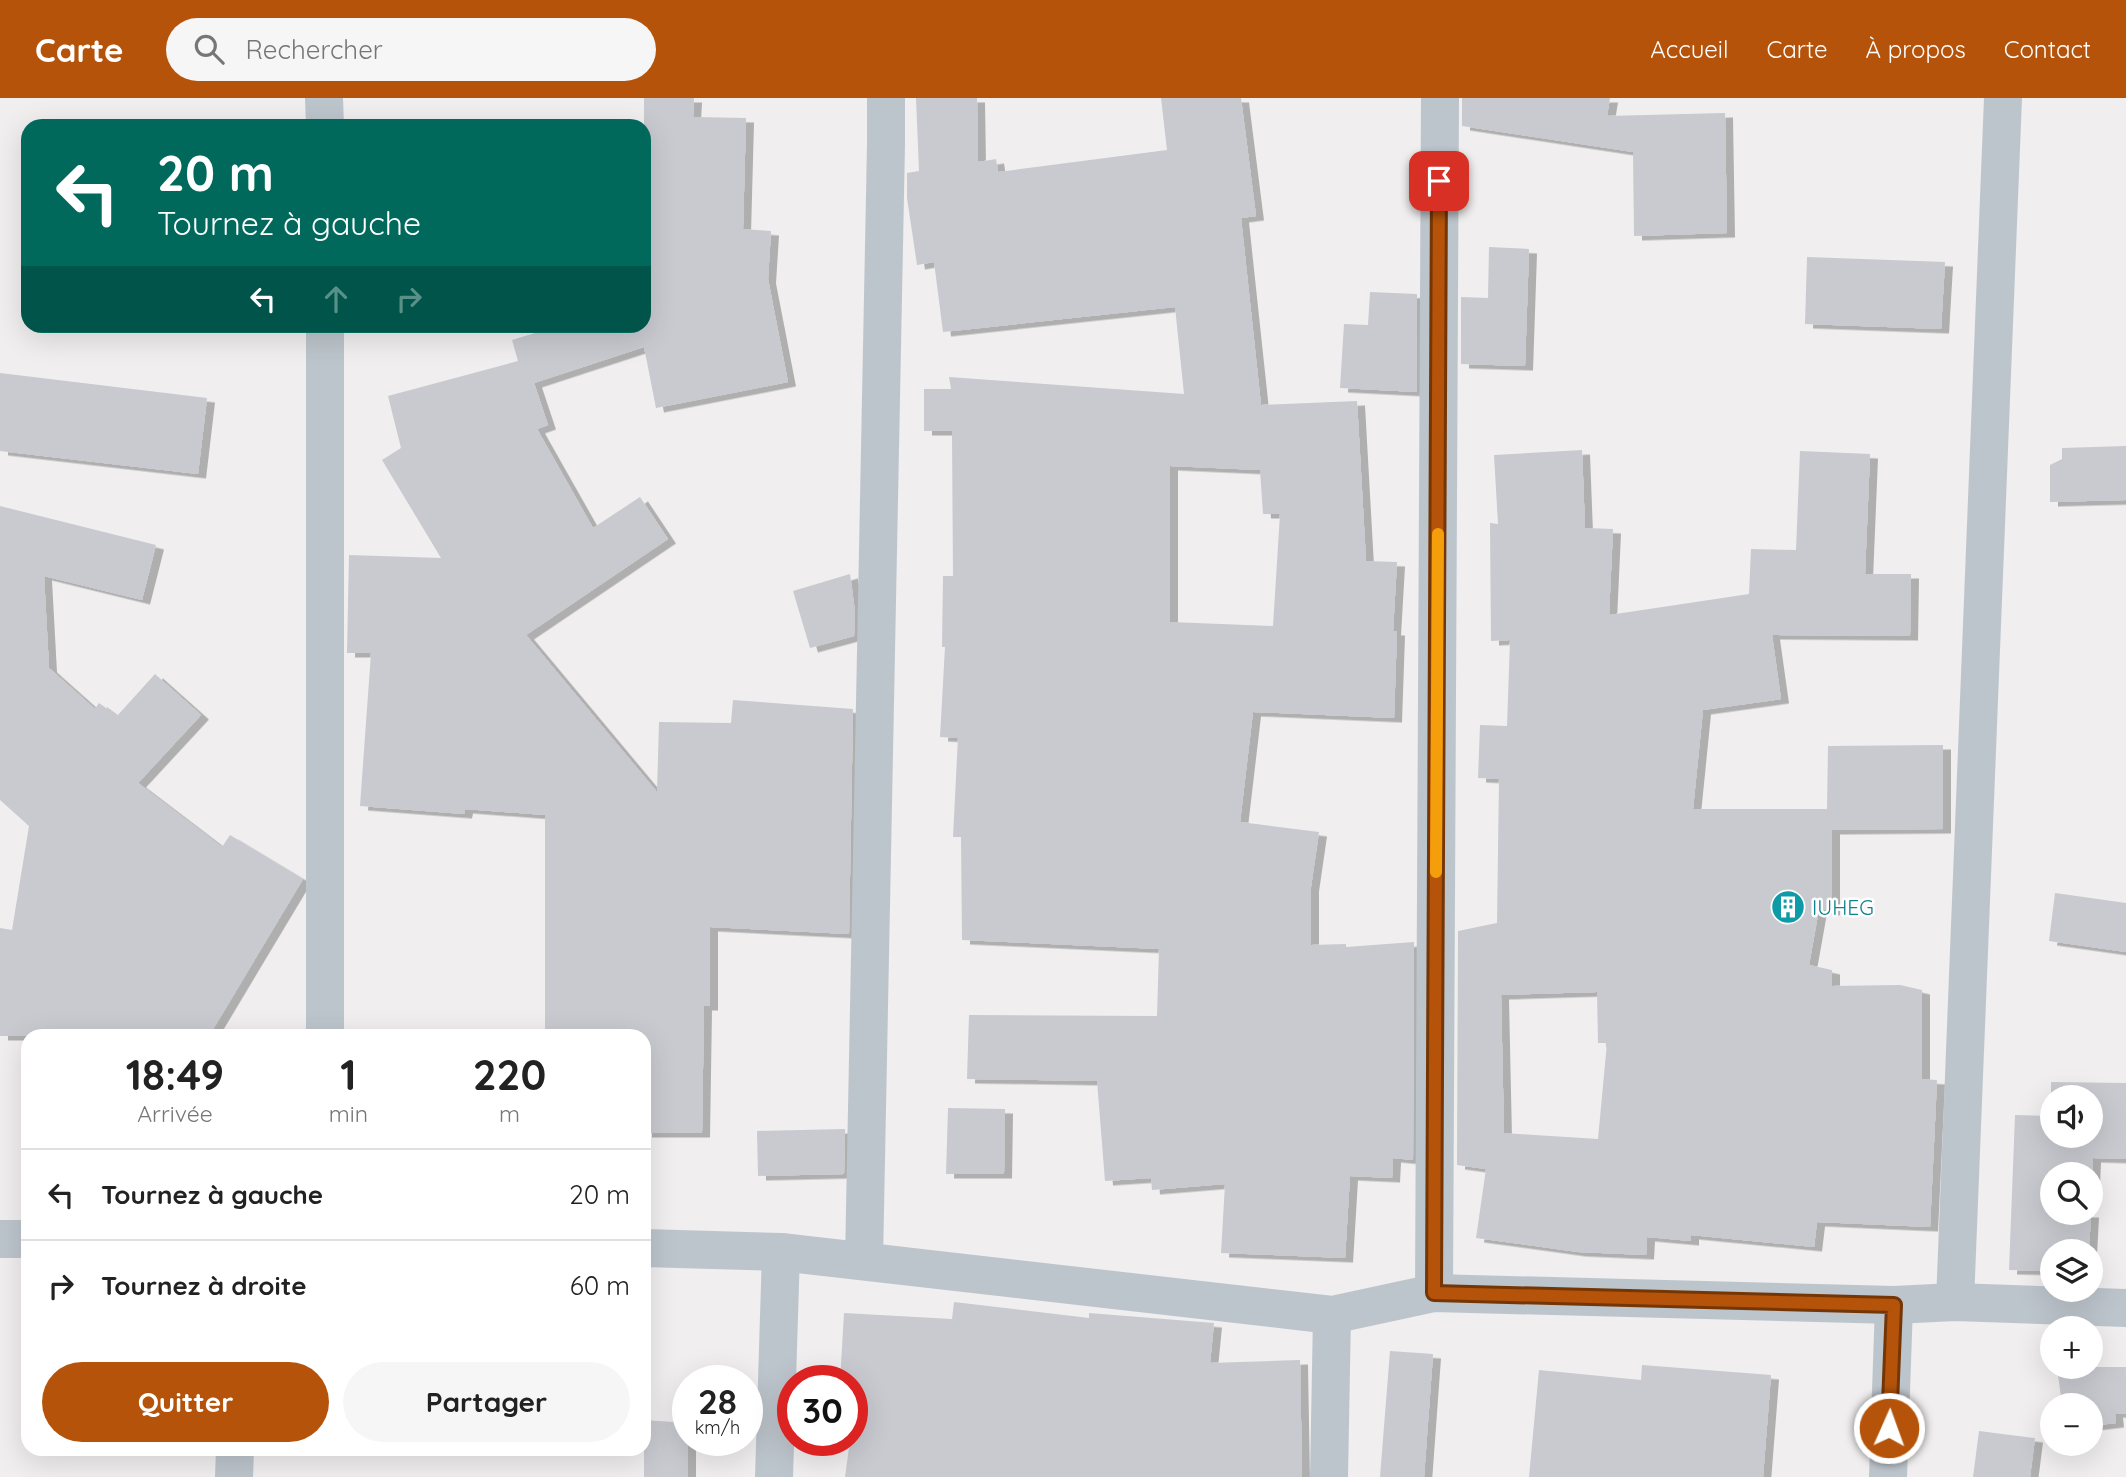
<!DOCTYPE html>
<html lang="fr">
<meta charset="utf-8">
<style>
body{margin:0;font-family:Quicksand,sans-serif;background:#f6f6f6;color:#222;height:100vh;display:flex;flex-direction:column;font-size:26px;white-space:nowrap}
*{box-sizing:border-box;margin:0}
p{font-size:23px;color:#767676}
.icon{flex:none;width:38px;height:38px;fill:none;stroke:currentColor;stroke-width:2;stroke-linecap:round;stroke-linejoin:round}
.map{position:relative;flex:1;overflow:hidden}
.side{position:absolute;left:21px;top:931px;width:630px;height:427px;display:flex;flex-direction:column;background:#fff;border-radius:21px;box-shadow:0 7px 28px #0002}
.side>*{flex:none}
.guide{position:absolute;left:21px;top:21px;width:630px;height:214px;border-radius:21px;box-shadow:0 7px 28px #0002;background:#00695c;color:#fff;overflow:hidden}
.buttons{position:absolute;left:2040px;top:987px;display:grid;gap:14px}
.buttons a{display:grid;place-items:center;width:63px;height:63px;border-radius:50%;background:#fff;box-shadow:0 7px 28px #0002;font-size:35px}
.speed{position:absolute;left:672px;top:1267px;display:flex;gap:14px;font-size:35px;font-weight:700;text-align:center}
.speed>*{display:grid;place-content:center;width:91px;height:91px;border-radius:50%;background:#fff;box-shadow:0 7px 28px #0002;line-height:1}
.speed small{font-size:18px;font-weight:400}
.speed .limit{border:10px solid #d22;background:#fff;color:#111}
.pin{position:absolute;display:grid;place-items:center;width:60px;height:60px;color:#fff;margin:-30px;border-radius:14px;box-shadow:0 4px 10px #0006}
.me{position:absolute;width:77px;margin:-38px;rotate:2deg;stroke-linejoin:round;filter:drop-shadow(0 0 5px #0008)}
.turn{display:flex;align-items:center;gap:24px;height:147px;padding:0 21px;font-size:32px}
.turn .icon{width:91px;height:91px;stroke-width:2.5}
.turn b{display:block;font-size:49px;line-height:60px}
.lanes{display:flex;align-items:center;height:66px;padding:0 21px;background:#0003;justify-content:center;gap:35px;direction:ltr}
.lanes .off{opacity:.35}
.eta{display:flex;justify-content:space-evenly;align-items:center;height:119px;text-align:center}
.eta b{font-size:42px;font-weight:700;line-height:49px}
.action{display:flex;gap:14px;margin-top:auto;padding:14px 21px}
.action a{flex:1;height:80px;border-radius:42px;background:#b45309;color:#fff;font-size:28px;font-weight:700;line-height:80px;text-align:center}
.action a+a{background:#f6f6f6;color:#222}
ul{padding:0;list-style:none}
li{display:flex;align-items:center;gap:21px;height:91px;padding:0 21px;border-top:2px solid #e0e0e0}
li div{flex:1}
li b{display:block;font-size:26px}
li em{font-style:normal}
header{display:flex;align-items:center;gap:42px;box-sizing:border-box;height:98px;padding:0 35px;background:#b45309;color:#fff}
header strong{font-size:33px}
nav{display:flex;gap:38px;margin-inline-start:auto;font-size:24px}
.search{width:490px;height:63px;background:#f6f6f6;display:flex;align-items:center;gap:18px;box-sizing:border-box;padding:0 24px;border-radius:38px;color:#767676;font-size:26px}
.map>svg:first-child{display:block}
.building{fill:#c8cad0;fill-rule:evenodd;filter:url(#shadow)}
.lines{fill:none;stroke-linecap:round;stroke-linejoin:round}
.minor{stroke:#bdc5cc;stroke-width:38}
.route-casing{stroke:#753606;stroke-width:18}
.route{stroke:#b45309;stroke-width:12}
.slow{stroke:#f59e0b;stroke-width:12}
.labels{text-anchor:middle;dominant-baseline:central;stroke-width:5;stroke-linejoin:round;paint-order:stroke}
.culture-label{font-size:21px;fill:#0d838f;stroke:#fff;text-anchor:start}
</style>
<header>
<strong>Carte</strong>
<div class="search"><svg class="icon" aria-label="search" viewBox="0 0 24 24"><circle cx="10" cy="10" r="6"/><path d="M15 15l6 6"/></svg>Rechercher</div>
<nav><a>Accueil</a><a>Carte</a><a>À propos</a><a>Contact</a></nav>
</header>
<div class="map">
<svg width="2126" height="1379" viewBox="0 0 2126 1379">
<defs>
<filter id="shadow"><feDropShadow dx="8" dy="4.5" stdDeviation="0" flood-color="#0004"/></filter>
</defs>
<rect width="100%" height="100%" fill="#f0eeee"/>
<g class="building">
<polygon points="644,0 694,0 693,19 746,20 743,131 771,133 768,181 788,284 656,310 644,249 534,285 548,327 537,331 593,430 640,399 668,441 526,537 657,694 659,624 731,625 733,602 853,611 849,836 710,829 710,908 704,908 702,1035 644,1035 644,938 545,938 545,717 465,711 464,716 360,708 371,555 347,555 349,457 441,460 382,362 401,350 388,298 518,263 512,242 558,228 644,228"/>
<path d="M916 0H977L978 64 996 61 998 74 1167 52 1161 0H1241L1256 118 1241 120 1261 307 1357 303 1366 463 1397 464 1393 533H1397L1394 620 1253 614 1240 724 1319 734 1311 789V847L1346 846V849L1414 844 1413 1062 1393 1060 1392 1080 1350 1078 1345 1160 1221 1155 1225 1086 1152 1092 1151 1080 1105 1083 1097 983 967 981 969 917 1157 918 1159 851 962 842 961 739H953L958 640 940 639 945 549H942L943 478H953L952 333H924V291H951L949 279 1184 296 1175 209 943 234 934 164 917 167 907 100V75L919 73ZM1170 368 1260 372 1263 416H1280L1273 528 1170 524Z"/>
<polygon points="1462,0 1610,0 1607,18 1725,15 1727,135 1634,138 1633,54 1462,28"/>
<polygon points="1489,149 1529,151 1525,268 1461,266 1461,199 1488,200"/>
<polygon points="1807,159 1945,164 1941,231 1805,226"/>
<polygon points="1370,194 1417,196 1417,294 1340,290 1344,226 1368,227"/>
<polygon points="0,275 207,300 198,376 0,353"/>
<polygon points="2126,348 2126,402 2050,404 2050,367 2062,361 2062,350"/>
<path d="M1582 352 1585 430 1613 431 1609 517 1749 496 1751 451 1796 452 1800 353 1870 356 1865 476H1911L1910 538 1772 537 1781 601 1703 612 1693 711H1827L1828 648 1943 647V731L1832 732V813L1819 811 1809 867 1832 872V888L1900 887 1922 892V981L1937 982 1930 1129 1817 1124 1814 1149 1691 1137V1143L1647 1139 1646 1157 1578 1154 1476 1140 1486 1071 1457 1067 1458 833 1497 825 1499 681 1478 680 1480 627 1507 628 1510 542 1491 543 1490 425 1498 426 1494 357ZM1597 894 1598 945H1607L1598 1041 1504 1035 1501 897Z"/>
<polygon points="0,408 156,447 142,502 44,478 49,570 95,611 99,605 117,618 155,576 201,617 138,685 222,749 230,737 303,781 209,938 0,938 0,830 12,832 29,728 0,702"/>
<polygon points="850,476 855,514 854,538 810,550 793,493"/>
<polygon points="2055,795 2126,805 2126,854 2049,843"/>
<path d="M2051 984 2126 985V1061L2093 1060 2091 1106V1076H2053V1115H2091L2089 1153H2053V1173L2009 1172 2015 1017 2051 1018ZM2053 999H2091V1038H2053Z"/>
<polygon points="948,1010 1005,1011 1004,1076 946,1076"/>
<polygon points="845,1031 844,1076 758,1078 757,1033"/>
<polygon points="954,1204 1089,1220 1089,1215 1214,1225 1210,1265 1300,1262 1302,1379 845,1379 850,1342 852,1342 852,1283 840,1283 844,1215 952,1221"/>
<polygon points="1390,1253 1433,1256 1424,1379 1380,1379"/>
<polygon points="1642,1267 1771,1277 1763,1379 1529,1379 1539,1272 1641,1282"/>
<polygon points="2057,1269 2126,1269 2126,1316 2115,1315 2116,1325 2091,1328 2091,1307 2062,1307"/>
<polygon points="644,1322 688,1325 688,1379 644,1379"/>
<polygon points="1979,1333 2035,1340 2030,1379 1973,1379"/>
</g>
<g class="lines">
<g class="minor">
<polyline points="324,0 325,28"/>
<polyline points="325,938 325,228"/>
<polyline points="0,1141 28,1141"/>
<polyline points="644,1150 781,1154 1332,1217 1434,1195 1894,1207 1955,1204 2126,1210"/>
<polyline points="864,1163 886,46 886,0"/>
<polyline points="1434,1195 1440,0"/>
<polyline points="1955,1204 2003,0"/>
<polyline points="234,1379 235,1351"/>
<polyline points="774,1379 781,1154"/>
<polyline points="1329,1379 1332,1217"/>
<polyline points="1888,1379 1894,1207"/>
</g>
</g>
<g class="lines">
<g class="route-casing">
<polyline id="route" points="1439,83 1434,1195 1894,1207 1889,1330"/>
</g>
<use href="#route" class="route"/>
<polyline class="slow" points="1436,774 1438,436"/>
</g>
<defs>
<g id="building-disc" transform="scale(1.75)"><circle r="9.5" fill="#0f9aa8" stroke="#fff"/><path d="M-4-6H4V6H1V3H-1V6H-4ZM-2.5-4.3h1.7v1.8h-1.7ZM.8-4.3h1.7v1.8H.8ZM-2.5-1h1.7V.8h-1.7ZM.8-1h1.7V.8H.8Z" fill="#fff"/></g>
</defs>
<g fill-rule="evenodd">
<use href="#building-disc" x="1788" y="809"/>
</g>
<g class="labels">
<g class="culture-label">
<text x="1812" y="809">IUHEG</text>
</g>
</g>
</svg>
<div class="buttons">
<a><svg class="icon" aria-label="sound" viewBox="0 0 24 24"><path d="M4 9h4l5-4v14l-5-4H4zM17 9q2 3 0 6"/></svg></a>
<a><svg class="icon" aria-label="search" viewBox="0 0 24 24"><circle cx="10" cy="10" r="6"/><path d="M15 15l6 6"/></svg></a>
<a><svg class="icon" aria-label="layers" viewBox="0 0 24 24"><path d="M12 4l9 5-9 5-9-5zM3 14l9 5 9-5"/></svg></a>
<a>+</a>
<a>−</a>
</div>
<div class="speed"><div>28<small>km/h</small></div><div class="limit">30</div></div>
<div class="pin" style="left:1439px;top:83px;background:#d93025"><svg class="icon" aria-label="arrive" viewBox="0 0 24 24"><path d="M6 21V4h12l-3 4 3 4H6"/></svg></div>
<svg class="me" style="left:1889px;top:1330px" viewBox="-20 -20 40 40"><circle r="17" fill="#b45309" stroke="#fff" stroke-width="3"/><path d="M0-11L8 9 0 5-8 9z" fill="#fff"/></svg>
<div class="guide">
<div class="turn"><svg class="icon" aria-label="left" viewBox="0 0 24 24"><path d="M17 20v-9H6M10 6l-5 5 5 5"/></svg><div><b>20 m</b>Tournez à gauche</div></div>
<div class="lanes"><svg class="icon" aria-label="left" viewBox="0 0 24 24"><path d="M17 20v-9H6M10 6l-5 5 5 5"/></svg><svg class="icon off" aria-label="ahead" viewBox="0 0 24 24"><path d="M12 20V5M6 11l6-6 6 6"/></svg><svg class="icon off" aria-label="right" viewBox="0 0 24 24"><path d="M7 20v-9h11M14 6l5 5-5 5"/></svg></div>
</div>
<section class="side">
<div class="eta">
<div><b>18:49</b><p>Arrivée</p></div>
<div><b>1</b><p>min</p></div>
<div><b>220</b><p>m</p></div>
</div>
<ul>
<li><svg class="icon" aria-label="left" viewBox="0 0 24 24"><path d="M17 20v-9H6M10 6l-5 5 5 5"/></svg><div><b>Tournez à gauche</b></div><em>20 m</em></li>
<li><svg class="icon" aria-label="right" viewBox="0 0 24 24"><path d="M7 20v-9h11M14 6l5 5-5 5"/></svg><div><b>Tournez à droite</b></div><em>60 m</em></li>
</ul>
<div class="action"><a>Quitter</a><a>Partager</a></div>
</section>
</div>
